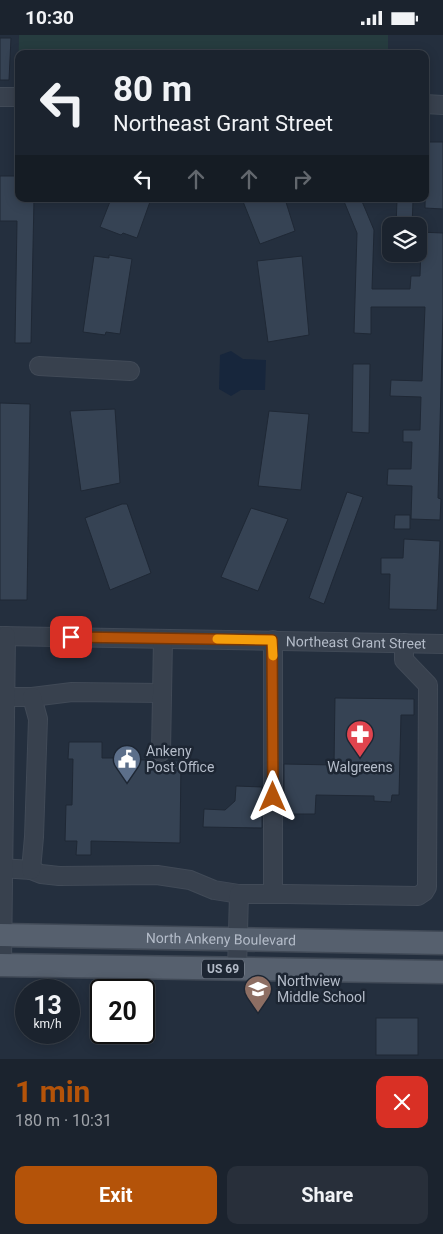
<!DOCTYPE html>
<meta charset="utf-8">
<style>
body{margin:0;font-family:Roboto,sans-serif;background:#282f3a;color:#f1f3f6;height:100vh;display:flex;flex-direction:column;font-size:19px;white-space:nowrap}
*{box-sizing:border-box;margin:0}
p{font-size:16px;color:#a0a4aa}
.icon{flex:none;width:28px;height:28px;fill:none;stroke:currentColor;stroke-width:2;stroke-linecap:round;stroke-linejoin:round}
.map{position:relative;height:1024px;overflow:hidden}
.side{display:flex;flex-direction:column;background:#1b232e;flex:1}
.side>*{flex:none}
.guide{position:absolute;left:15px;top:15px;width:414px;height:152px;border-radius:10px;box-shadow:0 2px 12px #0003,0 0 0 1px #39404a;background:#1b232e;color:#f1f3f6;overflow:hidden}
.tools{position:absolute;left:382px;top:182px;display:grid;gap:10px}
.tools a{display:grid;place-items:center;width:45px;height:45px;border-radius:10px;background:#1b232e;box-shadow:0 2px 12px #0003,0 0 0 1px #39404a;font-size:25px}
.speed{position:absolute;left:15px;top:944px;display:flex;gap:10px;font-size:25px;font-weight:700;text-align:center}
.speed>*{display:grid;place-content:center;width:65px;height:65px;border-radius:50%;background:#1b232e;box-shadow:0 2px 12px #0003,0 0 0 1px #39404a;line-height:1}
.speed small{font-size:12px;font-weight:400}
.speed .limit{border:2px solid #111;border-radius:8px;background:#fff;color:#111}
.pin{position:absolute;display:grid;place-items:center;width:42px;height:42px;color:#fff;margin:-21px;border-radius:10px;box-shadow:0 2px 8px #0006}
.me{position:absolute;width:55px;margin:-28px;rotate:0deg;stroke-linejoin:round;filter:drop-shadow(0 0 4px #0008)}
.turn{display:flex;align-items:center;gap:18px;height:105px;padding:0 15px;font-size:22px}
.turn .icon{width:65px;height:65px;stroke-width:2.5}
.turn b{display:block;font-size:35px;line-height:42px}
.lanes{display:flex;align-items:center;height:48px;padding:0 15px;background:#0003;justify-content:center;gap:25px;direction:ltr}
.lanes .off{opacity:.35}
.round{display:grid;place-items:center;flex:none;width:52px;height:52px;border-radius:10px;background:#282f3a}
.summary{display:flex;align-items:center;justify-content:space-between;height:85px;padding:0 15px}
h1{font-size:30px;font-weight:700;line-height:38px;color:#b45309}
.action{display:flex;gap:10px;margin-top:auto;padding:10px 15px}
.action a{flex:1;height:58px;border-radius:10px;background:#b45309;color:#fff;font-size:20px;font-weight:700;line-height:58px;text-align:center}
.action a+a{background:#282f3a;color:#f1f3f6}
.status{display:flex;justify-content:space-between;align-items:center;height:35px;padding:0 25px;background:#1b232e;direction:ltr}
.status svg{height:14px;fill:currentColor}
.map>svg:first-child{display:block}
.green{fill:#263c3f}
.water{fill:#17263c}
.building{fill:#364354;stroke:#1f2835}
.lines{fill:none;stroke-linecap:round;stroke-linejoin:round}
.minor-casing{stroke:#414a57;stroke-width:20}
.major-casing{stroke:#414a57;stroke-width:25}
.minor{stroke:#38414e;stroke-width:18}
.major{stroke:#56606e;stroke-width:22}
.route-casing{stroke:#753606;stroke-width:12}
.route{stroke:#b45309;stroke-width:9}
.slow{stroke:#f59e0b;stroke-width:9}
.labels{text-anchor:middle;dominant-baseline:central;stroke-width:5;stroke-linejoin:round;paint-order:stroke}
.shield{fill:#1d2633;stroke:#878f9c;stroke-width:1}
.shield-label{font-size:12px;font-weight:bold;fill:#b4bcc9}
.street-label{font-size:14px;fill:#b4bcc9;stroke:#1d2633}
.poi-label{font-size:14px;fill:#b4bcc9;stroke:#1d2633;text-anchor:start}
</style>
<div class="status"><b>10:30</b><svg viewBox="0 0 49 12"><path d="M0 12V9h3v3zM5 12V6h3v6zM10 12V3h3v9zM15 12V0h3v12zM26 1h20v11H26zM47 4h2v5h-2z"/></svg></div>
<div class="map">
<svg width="443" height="1024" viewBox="0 0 443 1024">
<rect width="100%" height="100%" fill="#242f3e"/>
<polygon class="green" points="19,0 388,0 388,19 19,19 18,54"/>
<polygon class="water" points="231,316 243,324 266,325 265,355 241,355 231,361 219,354 220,320"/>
<g class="building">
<polygon points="0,3 11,3 9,45 0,45"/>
<polygon points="426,107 443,107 443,174 425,173"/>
<polygon points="0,141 19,141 19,164 34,164 31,308 15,308 17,186 0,186"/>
<polygon points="111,164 151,164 137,203 123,198 121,200 100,192"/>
<polygon points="242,164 285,164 295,196 260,209"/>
<polygon points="343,164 361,164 374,195 372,254 410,254 411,241 420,241 421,213 419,213 419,197 443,198 443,280 438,463 441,464 440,485 411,484 412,451 387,450 388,434 411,434 412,407 403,407 403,395 420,395 421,362 390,361 391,345 422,346 425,272 371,272 371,299 354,298 357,198"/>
<polygon points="397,165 413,166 412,191 396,191"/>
<polygon points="109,220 132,224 120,299 106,297 105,300 83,297 94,221 109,223"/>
<polygon points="302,221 309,300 268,307 257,226"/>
<polygon points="353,329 370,329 369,398 352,397"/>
<polygon points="0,368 30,369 27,565 0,565"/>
<polygon points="115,374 120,448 81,456 70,376"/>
<polygon points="269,376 309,379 301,455 258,451"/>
<polygon points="347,457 363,462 324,569 309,563"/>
<polygon points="122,469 127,469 151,538 110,555 85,483"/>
<polygon points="251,473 288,484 258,556 221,542"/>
<polygon points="395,480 410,480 410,494 394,494"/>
<polygon points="404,504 440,506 437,575 389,574 390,539 381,539 381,523 403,523"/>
<polygon points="335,663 414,664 414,680 401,680 399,760 392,760 391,767 374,766 374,761 316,760 315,779 284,779 284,729 334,730"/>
<polygon points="69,707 102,707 102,723 135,723 135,725 155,725 160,728 167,726 181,726 180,808 91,806 91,820 76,820 77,806 65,806 66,770 72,770 73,724 68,724"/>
<polygon points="236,751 262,752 262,793 203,792 204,774 225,775 235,766"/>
<rect x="376" y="983" width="42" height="37"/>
</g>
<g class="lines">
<g class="minor-casing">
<g id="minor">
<polyline points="0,62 19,62"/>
<polyline points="425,69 443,70"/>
<polyline points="39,331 130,336"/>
<path id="s1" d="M0 601 443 609"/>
<polyline points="273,605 273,859"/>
<polyline points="5,662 32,662 72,657 162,658"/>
<polyline points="161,717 163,604"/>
<polyline points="0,833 31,835 41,839 59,841 157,840 190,845 214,855 239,859"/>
<polyline points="31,835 34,802 38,684 32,662"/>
<polyline points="2,930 6,601"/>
<polyline points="237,934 239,859 285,859 418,861 424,857 427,852 428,650 404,625 404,608"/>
</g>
</g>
<g class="major-casing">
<g id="major">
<path id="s2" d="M0 900 443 908"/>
<polyline points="0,930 443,937"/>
</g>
</g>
<use href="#minor" class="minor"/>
<use href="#major" class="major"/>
</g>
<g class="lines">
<g class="route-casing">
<polyline id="route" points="71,602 272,605 273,762"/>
</g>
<use href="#route" class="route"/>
<polyline class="slow" points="217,604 272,605 273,621"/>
</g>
<defs>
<g id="pharmacy-pin" transform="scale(1.4375)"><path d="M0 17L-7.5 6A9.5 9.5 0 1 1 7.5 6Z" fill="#e0444e" stroke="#1d2633"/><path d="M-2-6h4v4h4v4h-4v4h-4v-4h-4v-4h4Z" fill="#fff"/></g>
<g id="civic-pin" transform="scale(1.4375)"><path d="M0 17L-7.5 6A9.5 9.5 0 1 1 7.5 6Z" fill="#5c6f8a" stroke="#1d2633"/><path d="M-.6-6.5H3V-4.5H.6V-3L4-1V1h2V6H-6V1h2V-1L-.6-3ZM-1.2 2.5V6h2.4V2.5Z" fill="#fff"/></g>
<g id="school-pin" transform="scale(1.4375)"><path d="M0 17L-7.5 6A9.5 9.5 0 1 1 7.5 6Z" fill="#8d6e63" stroke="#1d2633"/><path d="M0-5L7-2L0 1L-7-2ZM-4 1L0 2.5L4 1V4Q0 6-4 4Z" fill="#fff"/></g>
</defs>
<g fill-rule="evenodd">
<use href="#pharmacy-pin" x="360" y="699"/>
<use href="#civic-pin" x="127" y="724"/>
<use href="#school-pin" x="258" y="954"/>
</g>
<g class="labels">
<rect class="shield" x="202" y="924.5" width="42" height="19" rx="4"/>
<g class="shield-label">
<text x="223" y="934">US 69</text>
</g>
<g class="street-label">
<text stroke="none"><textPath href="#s1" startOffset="356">Northeast Grant Street</textPath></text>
<text stroke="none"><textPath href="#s2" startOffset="221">North Ankeny Boulevard</textPath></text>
</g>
<g class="poi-label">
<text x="146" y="716">Ankeny<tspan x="146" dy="16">Post Office</tspan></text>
<text x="360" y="732" text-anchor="middle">Walgreens</text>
<text x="277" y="946">Northview<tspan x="277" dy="16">Middle School</tspan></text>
</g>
</g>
</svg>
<div class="tools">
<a><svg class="icon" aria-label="layers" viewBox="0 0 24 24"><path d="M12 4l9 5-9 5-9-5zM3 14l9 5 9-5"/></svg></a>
</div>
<div class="speed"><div>13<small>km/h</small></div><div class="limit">20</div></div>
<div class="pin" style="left:71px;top:602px;background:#d93025"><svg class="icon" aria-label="arrive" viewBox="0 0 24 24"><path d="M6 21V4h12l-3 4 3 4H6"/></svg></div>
<svg class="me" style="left:273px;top:762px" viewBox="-20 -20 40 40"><path d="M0-17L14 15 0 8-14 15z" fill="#b45309" stroke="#fff" stroke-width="4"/></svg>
<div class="guide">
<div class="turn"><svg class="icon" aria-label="left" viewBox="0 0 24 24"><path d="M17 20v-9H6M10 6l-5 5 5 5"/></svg><div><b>80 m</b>Northeast Grant Street</div></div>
<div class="lanes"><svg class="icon" aria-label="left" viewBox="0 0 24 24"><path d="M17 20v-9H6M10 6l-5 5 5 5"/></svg><svg class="icon off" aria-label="ahead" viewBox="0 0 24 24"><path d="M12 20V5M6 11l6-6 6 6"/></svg><svg class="icon off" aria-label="ahead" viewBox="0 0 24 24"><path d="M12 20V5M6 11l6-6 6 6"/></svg><svg class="icon off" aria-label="right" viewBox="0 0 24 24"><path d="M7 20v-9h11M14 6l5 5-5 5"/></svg></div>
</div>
</div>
<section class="side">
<div class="summary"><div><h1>1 min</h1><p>180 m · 10:31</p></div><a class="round" style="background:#d93025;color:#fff"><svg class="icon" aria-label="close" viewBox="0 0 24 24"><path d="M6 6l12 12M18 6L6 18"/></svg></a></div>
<div class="action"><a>Exit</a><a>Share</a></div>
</section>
